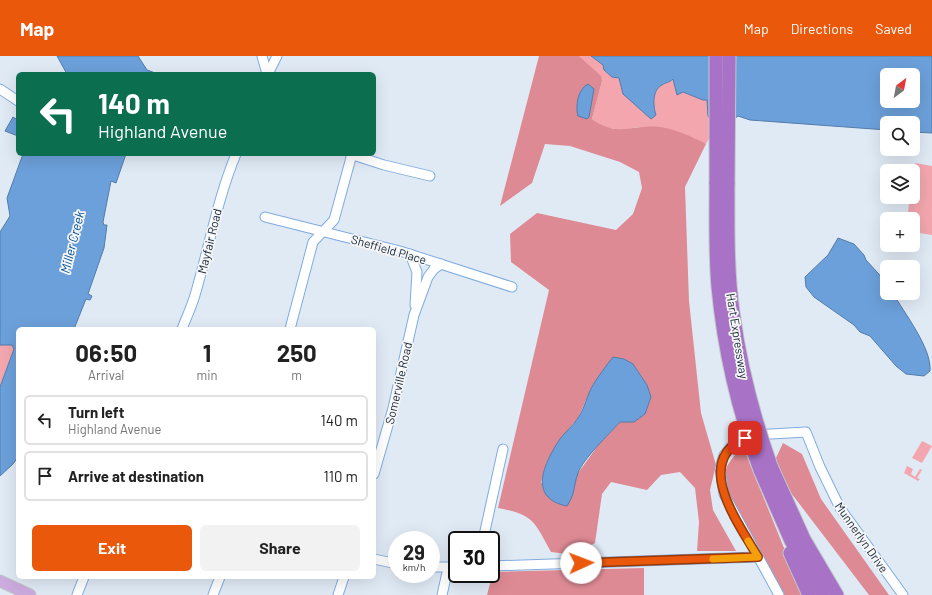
<!DOCTYPE html>
<meta charset="utf-8">
<style>
body{margin:0;font-family:Barlow,sans-serif;background:#f2f2f2;color:#222;height:100vh;display:flex;flex-direction:column;font-size:15px;white-space:nowrap}
*{box-sizing:border-box;margin:0}
p{font-size:13px;color:#767676}
.icon{flex:none;width:22px;height:22px;fill:none;stroke:currentColor;stroke-width:2;stroke-linecap:round;stroke-linejoin:round}
.map{position:relative;flex:1;overflow:hidden}
.panel{position:absolute;left:16px;top:271px;width:360px;height:252px;display:flex;flex-direction:column;background:#fff;border-radius:6px;box-shadow:0 4px 16px #0002}
.panel>*{flex:none}
.hud{position:absolute;left:16px;top:16px;width:360px;height:84px;border-radius:6px;box-shadow:0 4px 16px #0002;background:#0b6e4f;color:#fff;overflow:hidden}
.needle{width:26px;rotate:32deg}
.tools{position:absolute;left:880px;top:12px;display:grid;gap:8px}
.tools a{display:grid;place-items:center;width:40px;height:40px;border-radius:6px;background:#fff;box-shadow:0 4px 16px #0002;font-size:20px}
.speed{position:absolute;left:388px;top:475px;display:flex;gap:8px;font-size:20px;font-weight:700;text-align:center}
.speed>*{display:grid;place-content:center;width:52px;height:52px;border-radius:50%;background:#fff;box-shadow:0 4px 16px #0002;line-height:1}
.speed small{font-size:10px;font-weight:400}
.speed .limit{border:2px solid #111;border-radius:6px;background:#fff;color:#111}
.pin{position:absolute;display:grid;place-items:center;width:34px;height:34px;color:#fff;margin:-17px;border-radius:8px;box-shadow:0 2px 6px #0006}
.me{position:absolute;width:44px;margin:-22px;rotate:88deg;stroke-linejoin:round;filter:drop-shadow(0 0 3px #0008)}
.turn{display:flex;align-items:center;gap:14px;height:84px;padding:0 16px;font-size:18px}
.turn .icon{width:52px;height:52px;stroke-width:2.5}
.turn b{display:block;font-size:28px;line-height:34px}
.eta{display:flex;justify-content:space-evenly;align-items:center;height:68px;text-align:center}
.eta b{font-size:24px;font-weight:700;line-height:28px}
.cta{display:flex;gap:8px;margin-top:auto;padding:8px 16px}
.cta a{flex:1;height:46px;border-radius:6px;background:#ea580c;color:#fff;font-size:16px;font-weight:700;line-height:46px;text-align:center}
.cta a+a{background:#f2f2f2;color:#222}
ul{padding:0;list-style:none}
li{display:flex;align-items:center;gap:12px;height:50px;margin:0 8px 6px;padding:0 8px;border:2px solid #e0e0e0;border-radius:6px}
li div{flex:1}
li b{display:block;font-size:15px}
li em{font-style:normal}
header{display:flex;align-items:center;gap:24px;box-sizing:border-box;height:56px;padding:0 20px;background:#ea580c;color:#fff}
header strong{font-size:19px}
nav{display:flex;gap:22px;margin-inline-start:auto;font-size:14px}
.map>svg:first-child{display:block}
.green{fill:#f3a6ae}
.forest{fill:#de8a94;fill-rule:evenodd}
.water{fill:#6ca0da;stroke:#527caa;fill-rule:evenodd}
.lines{fill:none;stroke-linecap:round;stroke-linejoin:round}
.minor-casing{stroke:#7face0;stroke-width:11}
.major-casing{stroke:#c2c7cc;stroke-width:13}
.highway-casing{stroke:#c2c7cc;stroke-width:15}
.minor{stroke:#fff;stroke-width:9}
.major{stroke:#cbaadd;stroke-width:11}
.highway{stroke:#a872c6;stroke-width:13}
.highway-bridge-casing{stroke:#c2c7cc;stroke-width:15;stroke-linecap:butt}
.highway-bridge{stroke:#a872c6;stroke-width:13}
.route-casing{stroke:#983908;stroke-width:10}
.route{stroke:#ea580c;stroke-width:7}
.slow{stroke:#f59e0b;stroke-width:7}
.labels{text-anchor:middle;dominant-baseline:central;stroke-width:3.5;stroke-linejoin:round;paint-order:stroke}
.street-label{font-size:12px;fill:#15273b;stroke:#f6f6f6}
.water-label{font-size:13px;font-style:italic;fill:#005196;stroke:#f6f6f6}
</style>
<header>
<strong>Map</strong>
<nav><a>Map</a><a>Directions</a><a>Saved</a></nav>
</header>
<div class="map">
<svg width="932" height="539" viewBox="0 0 932 539">
<rect width="100%" height="100%" fill="#e0eaf5"/>
<g class="green">
<path d="M579 0H591L604 10V14L612 21 619 22 623 38 656 59C653 50 652 34 662 29 666 26 669 27 673 23L683 36 703 44 707 43 708 60 715 72 706 88 639 71 623 74 603 71 592 63 602 25Z"/>
<polygon points="915,107 932,110 932,179 913,176 913,163 907,163 910,141 913,141"/>
<polygon points="8,288 12,289 14,293 0,331 0,289"/>
<polygon points="922,385 932,390 922,407 912,402"/>
<polygon points="907,410 913,413 911,418 915,421 920,413 922,414 917,422 920,423 918,425 904,417"/>
</g>
<g class="forest">
<path d="M539 0H579L601 20 602 25 592 63C617 82 633 68 660 71 675 73 693 81 706 88L685 131 689 245 701 357 716 409 710 434 713 454 736 495H697L699 466 695 432 680 416 661 419 647 434 611 426 602 438 595 487 575 499 551 496C534 466 535 459 498 452L549 234 511 206 510 178 537 157 616 174 633 158 642 132 639 116 620 106 570 90 545 88 532 127 500 150ZM613 302 624 303 633 308 647 329 651 341 645 358 634 366H620L599 388 578 417 541 427 547 406 561 382 578 362 593 329Z"/>
<polygon points="783,387 802,398 821,443 889,539 869,539 788,433 775,404"/>
<path d="M743 391 795 519 805 539H784C769 513 725 446 725 419 725 408 736 398 743 391Z"/>
<polygon points="644,512 644,539 487,539 493,516"/>
</g>
<g class="water">
<polygon points="57,0 138,0 147,14 158,18 67,18"/>
<path d="M591 0H932V77L913 76V67H887V74L750 64 738 60 726 69 715 72 708 60 707 44H703L683 36 677 39 673 23C669 27 666 26 662 29 652 34 653 50 656 59L651 63 623 38 619 22 612 21 604 14 603 9ZM887 19H913V45H887Z"/>
<path d="M588 28 594 33 589 61 587 63 578 60C575 50 578 33 588 28Z"/>
<polygon points="13,61 18,64 18,80 5,75"/>
<polygon points="23,98 126,98 116,127 111,125 103,166 104,169 107,169 104,192 88,238 92,240 90,244 86,243 74,273 18,273 18,401 13,408 0,420 0,331 14,293 12,289 0,289 0,176 10,160 7,142"/>
<path d="M838 182 854 188 864 199 866 204 887 227V237H893C904 257 932 292 930 315L924 320 906 318 896 310 870 280 860 276 854 269 814 241 806 231 805 221 828 199Z"/>
<path d="M613 301 624 303 633 308 647 329 651 341 645 358 634 366H620C609 378 583 403 578 417 573 431 576 436 567 450 527 442 544 407 560 383 565 376 573 370 578 362 585 352 587 339 593 329 599 319 606 310 613 301Z"/>
</g>
<g class="lines">
<g class="minor-casing">
<g id="minor">
<polyline points="262,0 267,18"/>
<polyline points="268,18 277,0"/>
<polyline points="0,33 18,45"/>
<polyline points="350,98 384,109 430,120"/>
<polyline points="265,161 400,195 512,231"/>
<polyline points="410,198 417,216 415,249"/>
<path d="M182 273C186 262 192 250 195 239 209 192 217 144 236 98"/>
<polyline points="290,273 313,186 334,164 352,98"/>
<polyline points="374,418 393,352 414,259 428,221 434,213 441,208"/>
<polyline points="483,484 503,393"/>
<polyline points="374,503 397,508"/>
<polyline points="491,510 757,501"/>
<polyline points="431,511 457,511"/>
<polyline points="77,539 84,521"/>
<polyline points="213,539 220,521"/>
<polyline points="338,539 344,521"/>
<polyline points="442,539 448,512"/>
<polyline points="779,539 724,438 720,412 724,399 731,391 737,386 753,379 806,376 820,411 840,452 903,539"/>
</g>
</g>
<g class="major-casing">
<polyline id="major" points="0,525 30,539"/>
</g>
<g class="highway-casing">
<g id="highway">
<polyline points="716,128 716,0"/>
<polyline points="728,128 729,0"/>
<polyline points="771,410 804,483 837,539"/>
<polyline points="760,414 791,485 823,539"/>
<polyline points="790,497 809,539"/>
</g>
</g>
<use href="#minor" class="minor"/>
<use href="#major" class="major"/>
<use href="#highway" class="highway"/>
<g class="highway-bridge-casing">
<g id="highway-bridge">
<path d="M716 128C716 162 715 197 718 231 724 294 738 355 760 414"/>
<path d="M728 128C728 170 727 213 733 256 740 309 753 359 771 410"/>
</g>
</g>
<use href="#highway-bridge" class="highway-bridge"/>
</g>
<g class="lines">
<g class="route-casing">
<path id="route" d="M581 507 758 501C739 468 692 406 745 382"/>
</g>
<use href="#route" class="route"/>
<polyline class="slow" points="713,503 758,501 748,485"/>
</g>
<g class="labels">
<g class="street-label">
<text transform="translate(209 185) rotate(-76)">Mayfair Road</text>
<text transform="translate(389 193) rotate(16)">Sheffield Place</text>
<text transform="translate(738 280) rotate(81)">Hart Expressway</text>
<text transform="translate(398 327) rotate(-77)">Somerville Road</text>
<text transform="translate(862 481) rotate(55)">Munnerlyn Drive</text>
</g>
<g class="water-label">
<text transform="translate(72 186) rotate(-76)">Miller Creek</text>
</g>
</g>
</svg>
<div class="tools">
<a><svg class="needle" viewBox="-14 -14 28 28"><path d="M0-13l5 13h-10z" fill="#e53935"/><path d="M0 13l5-13h-10z" fill="#767676"/></svg></a>
<a><svg class="icon" aria-label="search" viewBox="0 0 24 24"><circle cx="10" cy="10" r="6"/><path d="M15 15l6 6"/></svg></a>
<a><svg class="icon" aria-label="layers" viewBox="0 0 24 24"><path d="M12 4l9 5-9 5-9-5zM3 14l9 5 9-5"/></svg></a>
<a>+</a>
<a>−</a>
</div>
<div class="speed"><div>29<small>km/h</small></div><div class="limit">30</div></div>
<div class="pin" style="left:745px;top:382px;background:#d93025"><svg class="icon" aria-label="arrive" viewBox="0 0 24 24"><path d="M6 21V4h12l-3 4 3 4H6"/></svg></div>
<svg class="me" style="left:581px;top:507px" viewBox="-20 -20 40 40"><circle r="19" fill="#fff"/><path d="M0-13L10 11 0 6-10 11z" fill="#ea580c"/></svg>
<div class="hud">
<div class="turn"><svg class="icon" aria-label="left" viewBox="0 0 24 24"><path d="M17 20v-9H6M10 6l-5 5 5 5"/></svg><div><b>140 m</b>Highland Avenue</div></div>
</div>
<section class="panel">
<div class="eta">
<div><b>06:50</b><p>Arrival</p></div>
<div><b>1</b><p>min</p></div>
<div><b>250</b><p>m</p></div>
</div>
<ul>
<li><svg class="icon" aria-label="left" viewBox="0 0 24 24"><path d="M17 20v-9H6M10 6l-5 5 5 5"/></svg><div><b>Turn left</b><p>Highland Avenue</p></div><em>140 m</em></li>
<li><svg class="icon" aria-label="arrive" viewBox="0 0 24 24"><path d="M6 21V4h12l-3 4 3 4H6"/></svg><div><b>Arrive at destination</b></div><em>110 m</em></li>
</ul>
<div class="cta"><a>Exit</a><a>Share</a></div>
</section>
</div>
